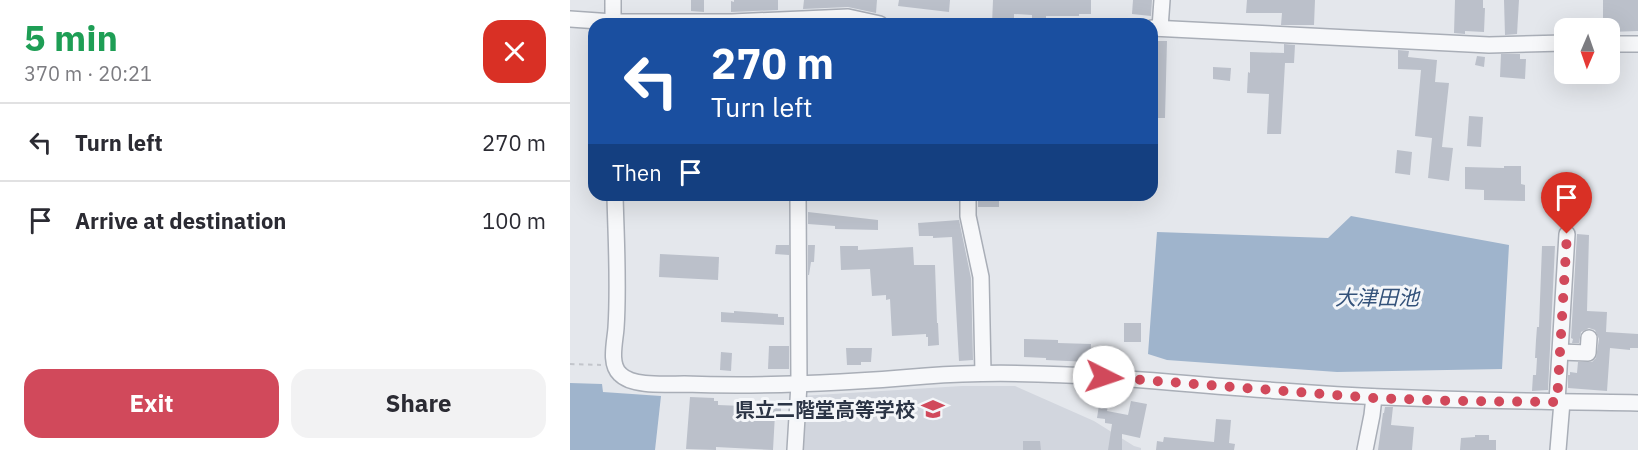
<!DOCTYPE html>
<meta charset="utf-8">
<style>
body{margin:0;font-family:"IBM Plex Sans","Noto Sans JP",sans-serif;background:#f2f2f3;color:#2b2b33;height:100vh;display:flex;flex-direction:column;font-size:22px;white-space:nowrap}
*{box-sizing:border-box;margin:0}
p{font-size:20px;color:#7c7c81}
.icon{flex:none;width:33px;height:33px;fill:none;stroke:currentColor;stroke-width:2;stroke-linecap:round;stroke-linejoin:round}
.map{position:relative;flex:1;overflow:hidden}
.side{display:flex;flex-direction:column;background:#fff;width:570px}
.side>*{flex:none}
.guide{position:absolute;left:18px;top:18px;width:570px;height:183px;border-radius:18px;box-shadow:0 6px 24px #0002;background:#1a4fa0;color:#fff;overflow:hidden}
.needle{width:39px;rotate:182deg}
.buttons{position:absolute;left:984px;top:18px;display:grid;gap:12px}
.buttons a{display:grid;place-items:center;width:66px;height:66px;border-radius:12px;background:#fff;box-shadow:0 6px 24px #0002;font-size:30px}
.pin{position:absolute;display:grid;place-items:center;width:51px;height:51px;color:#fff;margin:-62px -26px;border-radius:50% 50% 50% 0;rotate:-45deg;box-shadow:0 0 6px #0007}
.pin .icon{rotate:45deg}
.me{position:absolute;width:66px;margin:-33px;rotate:94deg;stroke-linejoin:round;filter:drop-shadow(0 0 4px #0008)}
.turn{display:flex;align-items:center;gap:21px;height:126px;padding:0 24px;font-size:27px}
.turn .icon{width:78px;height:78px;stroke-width:2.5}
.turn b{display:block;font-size:42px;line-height:51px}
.then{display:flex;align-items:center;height:57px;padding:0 24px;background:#0003;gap:12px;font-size:22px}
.round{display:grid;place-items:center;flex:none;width:63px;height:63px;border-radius:18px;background:#f2f2f3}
.head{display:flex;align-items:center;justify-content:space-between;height:102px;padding:0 24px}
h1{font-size:36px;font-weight:700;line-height:45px;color:#1e9e55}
.action{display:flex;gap:12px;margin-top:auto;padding:12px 24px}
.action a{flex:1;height:69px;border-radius:18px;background:#d1495b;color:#fff;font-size:24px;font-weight:700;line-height:69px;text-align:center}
.action a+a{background:#f2f2f3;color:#2b2b33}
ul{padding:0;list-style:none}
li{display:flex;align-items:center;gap:18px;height:78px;padding:0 24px;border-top:2px solid #e1e1e2}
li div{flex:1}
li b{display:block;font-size:22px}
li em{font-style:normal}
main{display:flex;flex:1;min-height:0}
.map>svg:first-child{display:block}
.built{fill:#d2d6de}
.water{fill:#9fb4cc}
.building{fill:#bbc0ca}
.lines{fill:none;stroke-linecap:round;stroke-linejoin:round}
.minor-casing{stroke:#a9aeb7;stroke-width:18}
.path{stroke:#c2c5cb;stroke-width:2;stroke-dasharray:4.5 4.5;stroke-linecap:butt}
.minor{stroke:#f7f8fa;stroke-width:15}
.route{stroke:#d1495b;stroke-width:10;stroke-dasharray:0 18}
.labels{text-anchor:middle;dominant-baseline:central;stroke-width:6;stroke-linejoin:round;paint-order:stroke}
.poi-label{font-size:20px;font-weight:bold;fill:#2b3445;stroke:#f4f6f9;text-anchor:end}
.water-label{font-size:21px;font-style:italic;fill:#34527a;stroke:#f4f6f9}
</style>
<main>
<section class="side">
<div class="head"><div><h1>5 min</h1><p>370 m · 20:21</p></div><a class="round" style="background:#d93025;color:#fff"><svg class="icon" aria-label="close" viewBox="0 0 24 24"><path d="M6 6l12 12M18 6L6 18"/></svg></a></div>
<ul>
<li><svg class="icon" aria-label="left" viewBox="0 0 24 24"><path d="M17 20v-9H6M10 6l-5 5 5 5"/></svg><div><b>Turn left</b></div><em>270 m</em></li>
<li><svg class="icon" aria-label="arrive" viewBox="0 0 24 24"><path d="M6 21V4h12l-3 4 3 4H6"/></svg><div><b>Arrive at destination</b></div><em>100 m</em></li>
</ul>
<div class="action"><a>Exit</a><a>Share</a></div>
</section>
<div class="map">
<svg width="1068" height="450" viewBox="0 0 1068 450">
<rect width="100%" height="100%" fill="#e4e7ec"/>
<polygon class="built" points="392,386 445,386 524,421 564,446 571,448 571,450 228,450 231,396"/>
<g class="water">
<polygon points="781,216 939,245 932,369 767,372 597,360 578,354 587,232 758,238"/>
<polygon points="0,383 32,384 33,392 91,396 85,450 0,450"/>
</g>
<g class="building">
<polygon points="121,0 134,0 134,12 121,11"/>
<polygon points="164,0 208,0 208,10 161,12 161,1 164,2"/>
<polygon points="234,0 307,0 306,13 278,7 233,9"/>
<polygon points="329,0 380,0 379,12 328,6"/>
<polygon points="423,0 521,0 521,14 509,14 509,16 476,16 476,22 462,21 462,15 444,14 444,20 439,19 439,24 422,24"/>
<polygon points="563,0 582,0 581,16 562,14"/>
<polygon points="677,0 745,0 744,25 711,25 712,13 676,13"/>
<polygon points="885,0 913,0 913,8 915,8 914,32 895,31 895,34 884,33"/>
<polygon points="934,0 949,0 947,34 935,35"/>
<polygon points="1033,0 1068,0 1068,31 1040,32 1040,28 1033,28"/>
<polygon points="582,41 597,41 595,118 582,118 582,87 586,87 587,60 582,60"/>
<polygon points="714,44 725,45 724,63 715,63 711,134 697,134 699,94 677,93 678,72 680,73 680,52 714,53"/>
<polygon points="828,50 839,51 838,57 867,60 865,82 879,83 872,147 883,148 879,181 858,178 862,138 845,136 851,70 828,69"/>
<polygon points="931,54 950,54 950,59 956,59 955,79 930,77"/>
<polygon points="907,56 915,57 914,67 905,65"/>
<polygon points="643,67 661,68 660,81 643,79"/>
<polygon points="899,116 913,117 911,147 897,146"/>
<polygon points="827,150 842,152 840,175 825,173"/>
<polygon points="934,166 951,166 951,184 955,185 955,201 914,200 914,190 895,189 895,167 934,168"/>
<rect x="408" y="195" width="21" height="12"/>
<polygon points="238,212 308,220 308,230 265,229 265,226 238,224"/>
<polygon points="389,220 401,278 403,360 389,361 382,237 363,238 363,236 349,236 348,223"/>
<polygon points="1007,234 1019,235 1017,311 1037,312 1036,332 1068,334 1068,348 1060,348 1060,350 1040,348 1037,391 998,388 998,390 998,375 1000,375 1000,372 1007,373 1008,362 1022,362 1026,358 1029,339 1025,330 1019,328 1011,332 1009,343 1002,343 1003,339 1001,338"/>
<polygon points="206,245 219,245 219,255 205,254"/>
<polygon points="238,245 245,245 244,262 241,262 239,275 238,275"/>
<polygon points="270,246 288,246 288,250 343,247 344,265 365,265 367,323 368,323 369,345 358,346 358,337 356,337 356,334 322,336 320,299 316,300 316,295 302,296 300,269 271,270"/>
<polygon points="972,246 985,246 978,390 962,391 963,375 966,375 967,358 965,358 966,340 967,327 969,327"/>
<polygon points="90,254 149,257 148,280 89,277"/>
<polygon points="164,311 208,314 208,317 214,317 214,325 151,322 151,312 164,313"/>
<rect x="554" y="323" width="17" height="19"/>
<polygon points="454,339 488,340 488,343 521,344 520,362 476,360 476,358 454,357"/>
<polygon points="199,346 219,346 219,369 198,369"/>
<polygon points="276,348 302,348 301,362 291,362 291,365 277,365"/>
<polygon points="151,352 162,353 161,371 150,370"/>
<polygon points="120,397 144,398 144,401 148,401 148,405 173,406 173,403 196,404 196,401 211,401 211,413 205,413 205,414 203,450 146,447 146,450 116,449"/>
<polygon points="561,401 577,404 570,438 552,434 552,450 538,450 542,424 535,423 535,419 527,418 529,405 538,406 537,411 558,415"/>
<polygon points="815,407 823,407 821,425 844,427 842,450 808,450 813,413 814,413"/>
<polygon points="646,419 661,420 659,443 665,444 664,450 586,450 587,441 593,442 594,437 644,442"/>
<polygon points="905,435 919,435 919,440 926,440 926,450 890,450 891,438 905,437"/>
<polygon points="453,441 470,441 471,450 453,450"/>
</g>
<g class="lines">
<g class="minor-casing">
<g id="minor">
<polyline points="43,0 43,24"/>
<polyline points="0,19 43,22 162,22 278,17 310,24"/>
<polyline points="582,28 919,45 994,43"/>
<polyline points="590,28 592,0"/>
<polyline points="1040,44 1068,44"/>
<path d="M45 195C46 239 49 284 46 328 45 342 39 364 50 374 62 387 97 384 114 384 195 387 275 383 356 376 475 367 593 383 712 391 830 400 949 401 1068 403"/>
<polyline points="398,195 398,216 411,277 413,373"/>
<polyline points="990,352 1018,353 1019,338"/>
<polyline points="987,402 997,234"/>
<polyline points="225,450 229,384 228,195"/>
<polyline points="795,450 802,415 804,397"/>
<polyline points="988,450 992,402"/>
</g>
</g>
<polyline class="path" points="0,364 31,365"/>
<use href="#minor" class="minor"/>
</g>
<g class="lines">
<polyline class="route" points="534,377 804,398 885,401 987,402 997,234"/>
</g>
<defs>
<g id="school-bare" transform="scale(1.8)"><path d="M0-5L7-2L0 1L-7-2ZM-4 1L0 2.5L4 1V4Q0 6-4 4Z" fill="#d1495b" stroke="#f4f6f9" stroke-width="2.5" paint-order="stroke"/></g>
</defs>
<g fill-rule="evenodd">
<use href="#school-bare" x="363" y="409"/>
</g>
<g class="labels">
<g class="poi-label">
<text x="345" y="409">県立二階堂高等学校</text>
</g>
<g class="water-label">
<text x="807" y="297">大津田池</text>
</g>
</g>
</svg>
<div class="buttons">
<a><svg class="needle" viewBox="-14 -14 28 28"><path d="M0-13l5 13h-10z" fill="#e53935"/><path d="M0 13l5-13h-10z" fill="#7c7c81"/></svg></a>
</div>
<div class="pin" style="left:997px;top:234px;background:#d93025"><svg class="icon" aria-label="arrive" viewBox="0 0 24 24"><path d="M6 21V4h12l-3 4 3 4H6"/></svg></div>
<svg class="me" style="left:534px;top:377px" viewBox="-20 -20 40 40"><circle r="19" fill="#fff"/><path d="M0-13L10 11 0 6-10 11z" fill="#d1495b"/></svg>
<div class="guide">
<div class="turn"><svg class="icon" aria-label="left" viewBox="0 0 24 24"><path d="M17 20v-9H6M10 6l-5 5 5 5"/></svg><div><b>270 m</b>Turn left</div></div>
<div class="then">Then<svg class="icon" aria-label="arrive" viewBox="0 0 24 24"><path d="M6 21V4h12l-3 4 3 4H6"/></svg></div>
</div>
</div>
</main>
